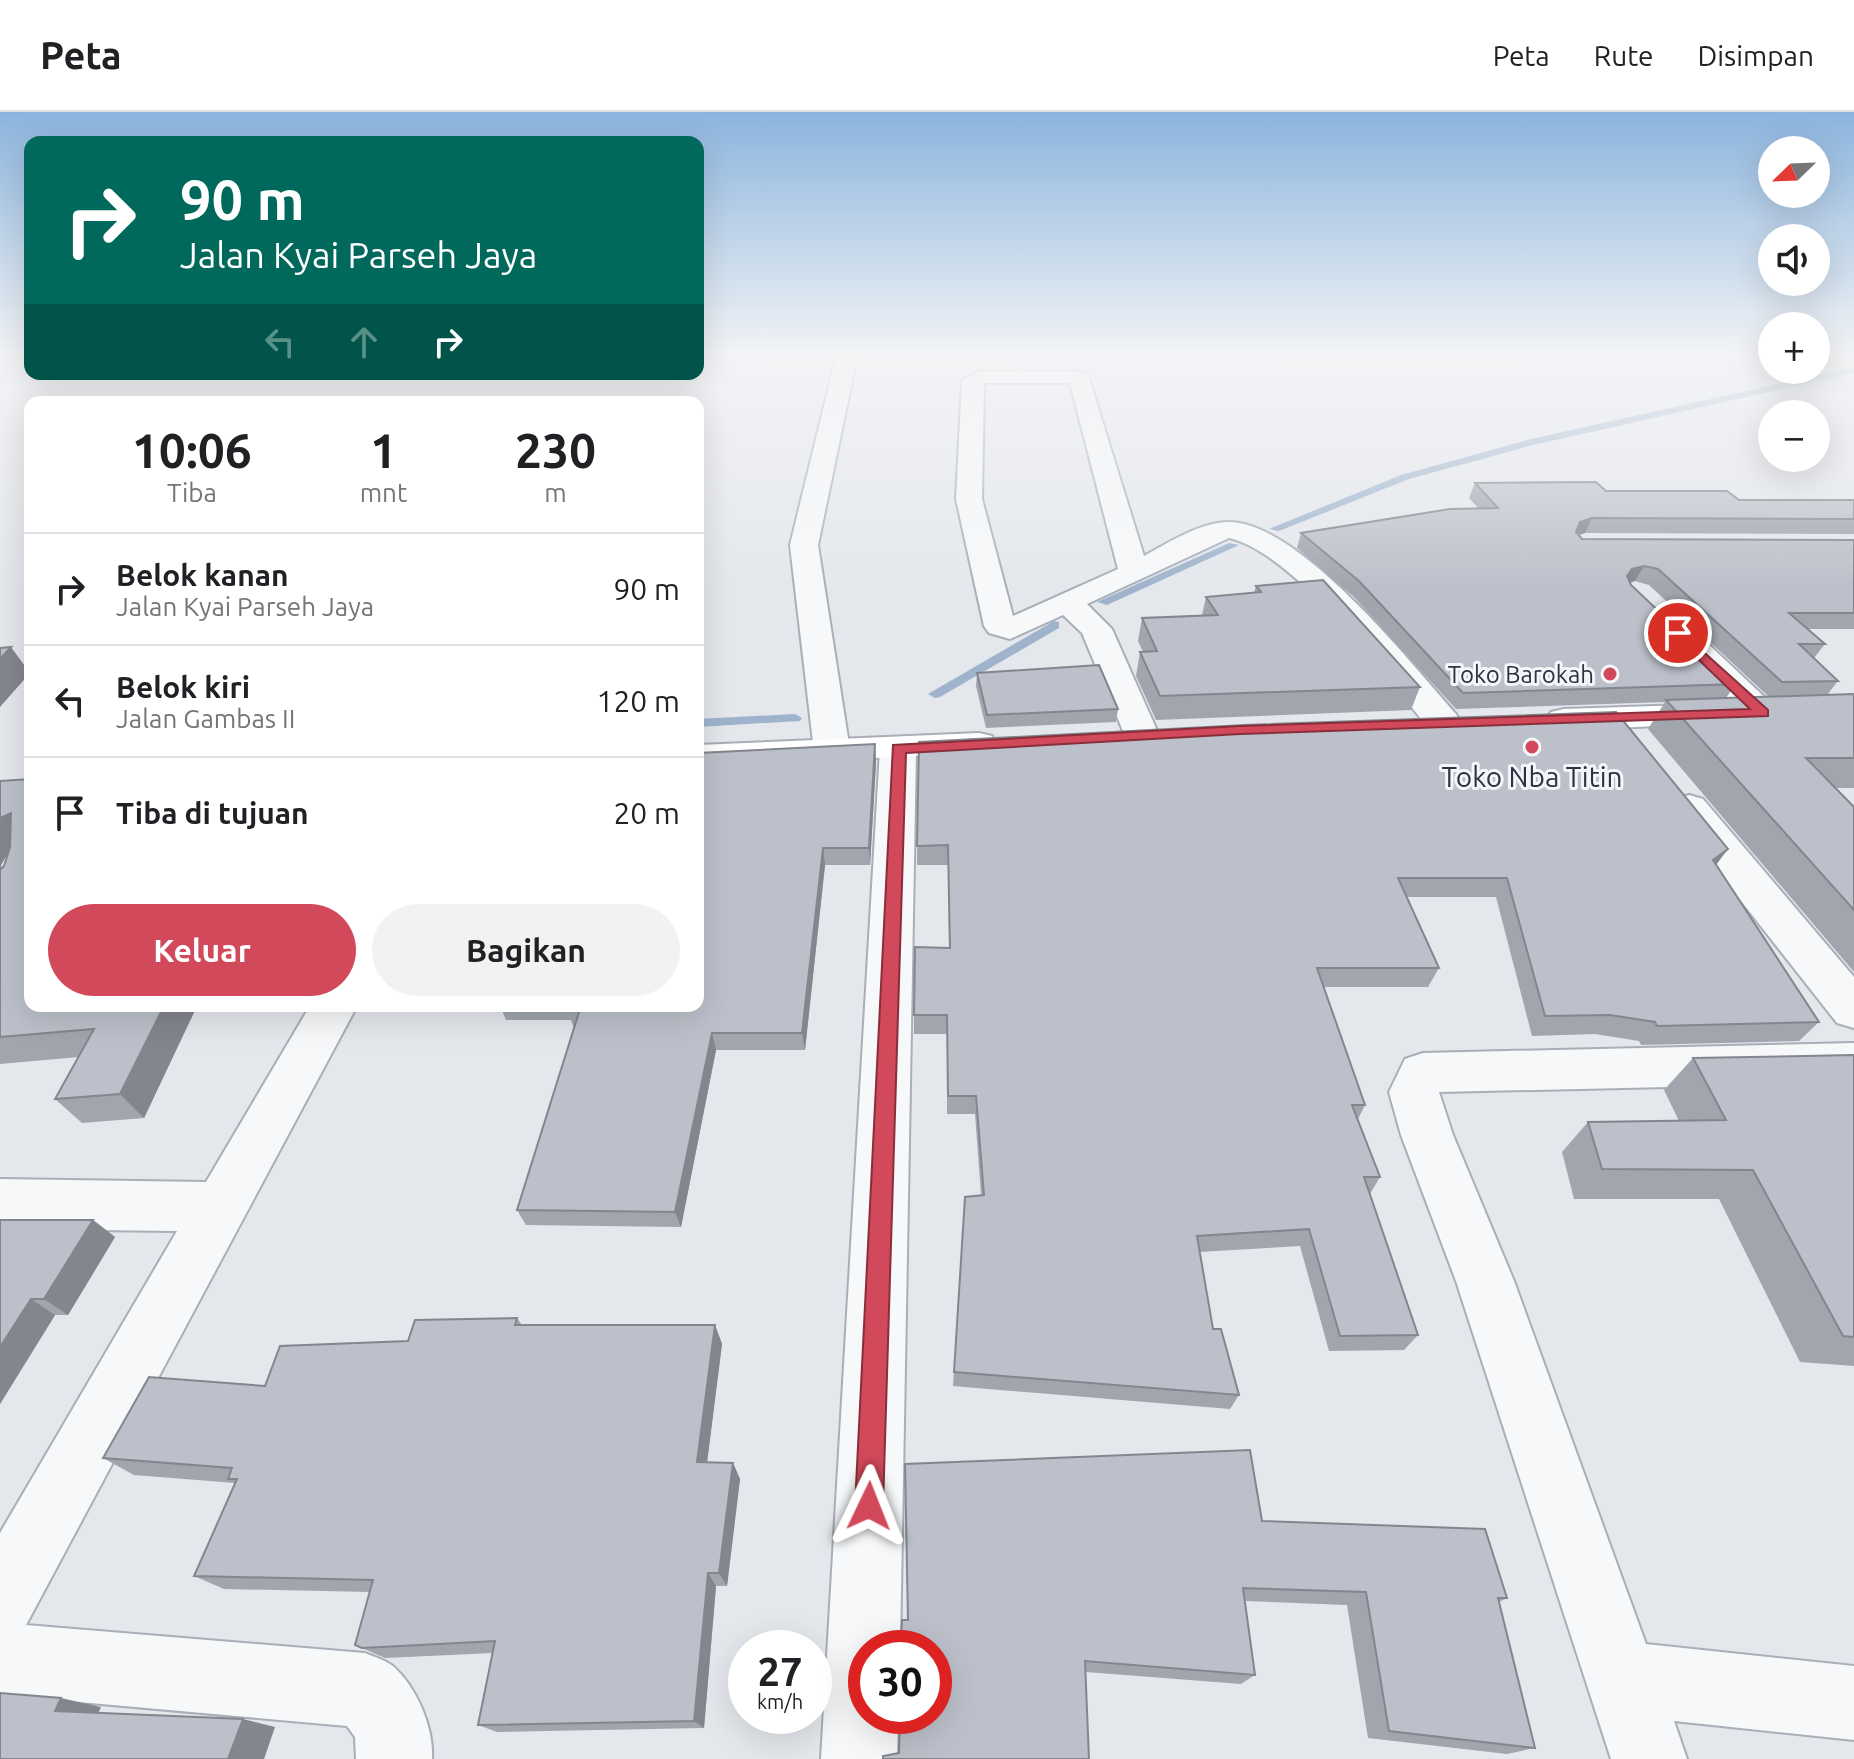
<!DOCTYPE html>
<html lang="id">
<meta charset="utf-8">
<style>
body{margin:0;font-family:Ubuntu,sans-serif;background:#f2f2f2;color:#202124;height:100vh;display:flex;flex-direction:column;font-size:30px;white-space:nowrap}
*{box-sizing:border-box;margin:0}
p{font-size:26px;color:#757577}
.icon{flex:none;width:44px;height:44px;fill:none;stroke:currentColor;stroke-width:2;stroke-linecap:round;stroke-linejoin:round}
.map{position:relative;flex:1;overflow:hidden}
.details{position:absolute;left:24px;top:284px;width:680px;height:616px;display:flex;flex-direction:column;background:#fff;border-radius:16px;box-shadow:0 8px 32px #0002}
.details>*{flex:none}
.hud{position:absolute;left:24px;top:24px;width:680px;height:244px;border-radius:16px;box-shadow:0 8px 32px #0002;background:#00695c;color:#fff;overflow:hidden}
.needle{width:52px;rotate:247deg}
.controls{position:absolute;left:1758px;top:24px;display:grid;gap:16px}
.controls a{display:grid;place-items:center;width:72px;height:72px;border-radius:50%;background:#fff;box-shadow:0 8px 32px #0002;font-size:40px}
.speed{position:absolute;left:728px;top:1518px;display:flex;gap:16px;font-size:40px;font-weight:700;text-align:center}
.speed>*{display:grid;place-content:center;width:104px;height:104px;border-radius:50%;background:#fff;box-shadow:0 8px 32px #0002;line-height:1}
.speed small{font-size:20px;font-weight:400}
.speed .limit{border:12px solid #d22;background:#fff;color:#111}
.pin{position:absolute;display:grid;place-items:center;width:68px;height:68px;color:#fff;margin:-34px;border:4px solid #fff;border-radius:50%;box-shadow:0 2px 8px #0007}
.me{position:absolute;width:88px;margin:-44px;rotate:2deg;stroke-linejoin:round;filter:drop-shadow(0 0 6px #0008)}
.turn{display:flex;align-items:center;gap:28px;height:168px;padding:0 24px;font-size:36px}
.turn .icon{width:104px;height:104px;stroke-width:2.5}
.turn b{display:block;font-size:56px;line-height:68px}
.lanes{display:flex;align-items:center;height:76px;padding:0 24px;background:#0003;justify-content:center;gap:40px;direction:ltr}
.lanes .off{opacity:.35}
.eta{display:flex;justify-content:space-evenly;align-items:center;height:136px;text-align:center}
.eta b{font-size:48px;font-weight:600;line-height:56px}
.primary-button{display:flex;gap:16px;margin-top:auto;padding:16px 24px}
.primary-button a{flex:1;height:92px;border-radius:48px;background:#d1495b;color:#fff;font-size:32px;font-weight:600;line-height:92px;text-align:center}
.primary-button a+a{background:#f2f2f2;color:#202124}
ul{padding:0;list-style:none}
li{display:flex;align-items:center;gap:24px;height:112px;padding:0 24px;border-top:2px solid #e0e0e0}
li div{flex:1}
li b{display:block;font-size:30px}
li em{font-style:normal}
header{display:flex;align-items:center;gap:48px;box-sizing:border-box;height:112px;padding:0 40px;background:#fff;border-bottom:2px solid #e0e0e0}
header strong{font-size:38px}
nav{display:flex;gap:44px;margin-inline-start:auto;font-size:28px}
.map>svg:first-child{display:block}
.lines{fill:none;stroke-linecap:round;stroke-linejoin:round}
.stream{fill:#9fb4cc;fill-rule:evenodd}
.minor-casing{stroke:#a9aeb7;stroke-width:4}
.secondary-casing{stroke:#a9aeb7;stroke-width:4}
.minor{fill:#f7f8fa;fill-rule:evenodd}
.secondary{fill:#fff;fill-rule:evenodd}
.wall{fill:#a1a5ae;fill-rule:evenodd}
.shaded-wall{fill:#83868d}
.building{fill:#bbc0ca;stroke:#83868d;stroke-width:2}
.route{fill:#d1495b;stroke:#882f3b;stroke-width:2}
.poi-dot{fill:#d1495b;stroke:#f4f6f9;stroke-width:3}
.labels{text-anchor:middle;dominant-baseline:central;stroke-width:6;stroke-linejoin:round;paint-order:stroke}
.far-poi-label{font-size:24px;fill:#2b3445;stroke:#f4f6f9;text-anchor:end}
.poi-label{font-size:28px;fill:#2b3445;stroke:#f4f6f9}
</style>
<header>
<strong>Peta</strong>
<nav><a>Peta</a><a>Rute</a><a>Disimpan</a></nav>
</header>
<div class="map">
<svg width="1854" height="1647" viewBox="0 0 1854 1647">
<rect width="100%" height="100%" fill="#e4e7ec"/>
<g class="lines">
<g class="stream">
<polygon points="1854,255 1854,261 1533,333 1409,367 1279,419 1269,417 1401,363 1531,327"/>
<polygon points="1229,431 1239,433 1107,493 1097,490"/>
<polygon points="1054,509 1059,510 1059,516 940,585 935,586 928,582"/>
<polygon points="795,602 802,606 800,609 698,615 698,607"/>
</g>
<g class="minor-casing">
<g id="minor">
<polygon points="836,245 857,245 818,433 850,639 845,647 832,650 819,647 814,639 790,433"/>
<path d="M979 259H1075L1088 263 1144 444C1168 431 1200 410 1229 410 1299 410 1411 551 1456 602L1461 610 1456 618 1443 621 1430 618C1388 566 1293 440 1229 426L1087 492 1112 517 1159 623 1154 631 1141 634 1128 631 1082 521 1063 503 1010 527 989 521 984 514 956 387 962 269ZM984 271H1070L1118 457 1013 504 982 387Z"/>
<polygon points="1692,524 1703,527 1774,594 1780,601 1774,608 1762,612 1750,608 1681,541 1676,534 1681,527"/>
<polygon points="898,626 911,629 916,637 900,1536 866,1536 866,1604 898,1604 897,1647 821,1647 880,637 885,629"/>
<polygon points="1689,683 1703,687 1854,865 1854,916 1837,911 1675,705 1670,696 1675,687"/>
<path d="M310 894H357L26 1513 365 1541C374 1545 386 1548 394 1555 417 1576 434 1616 432 1647H356L355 1625 347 1614 0 1583V1421L177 1119 0 1117V1067L206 1070Z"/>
<polygon points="1854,931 1854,971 1439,980 1453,1023 1514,1169 1646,1532 1854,1554 1854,1628 1674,1609 1687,1647 1611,1647 1456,1169 1401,1023 1389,980 1405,947 1423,941"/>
</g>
</g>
<g class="secondary-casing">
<g id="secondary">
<polygon points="1715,592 1727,596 1733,603 1727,610 1564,619 1551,616 1546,608 1551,600 1564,597"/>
<polygon points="979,621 992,624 997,632 992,640 698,655 698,633"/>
</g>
</g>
<use href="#minor" class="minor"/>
<use href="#secondary" class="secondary"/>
</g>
<g class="wall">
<path d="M1475 371 1739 388H1854V422L1585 421 1579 423 1582 427 1854 428V517H1808L1825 532 1814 546 1838 569 1827 583 1854 582V676H1835L1854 695V860L1648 617 1665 590 1456 597 1354 485 1297 436 1301 421 1479 397 1469 386ZM1635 469 1649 473 1769 585 1726 586 1736 572 1631 473 1630 471Z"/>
<polygon points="1256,474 1420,575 1411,598 1156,608 1136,564 1140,540 1143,540 1138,529 1142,506 1202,503 1206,485 1254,481"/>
<polygon points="977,561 1118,597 1116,610 986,616 976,574"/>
<polygon points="919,630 1716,753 1819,910 1799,929 1641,933 1639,929 1595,922 1532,924 1496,785 1407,785 1439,856 1428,875 1324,875 1365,993 1358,1007 1380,1065 1370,1082 1418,1223 1404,1238 1329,1239 1300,1134 1199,1140 1213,1217 1239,1283 1230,1297 953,1274 965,1085 981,1083 975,1002 947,1002 947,922 914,922 914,903 949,836 948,753 917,753"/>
<polygon points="875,632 876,650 870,753 825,753 805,938 716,938 681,1115 526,1113 517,1098 575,914 573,914 571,908 506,908 500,894 698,894"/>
<path d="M0 669 30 894H197L144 1006 82 1011 55 987 79 945 0 952ZM9 739 4 754 1 757V753Z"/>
<polygon points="1854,943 1854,1254 1800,1250 1719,1087 1574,1087 1562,1040 1588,1010 1679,1009 1664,978 1693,946"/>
<polygon points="0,1108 93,1108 115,1125 68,1203 55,1203 0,1292"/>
<polygon points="517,1206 522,1213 715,1213 722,1232 707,1350 733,1351 740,1367 727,1474 716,1474 704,1616 497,1620 478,1613 493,1541 385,1546 355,1533 370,1480 224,1477 194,1464 235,1371 134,1363 103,1346 265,1274 408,1229"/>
<polygon points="1262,1409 1507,1486 1499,1490 1535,1636 1507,1642 1368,1626 1347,1493 1245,1489 1255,1563 1241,1572 1086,1560 899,1641 901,1527 908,1508"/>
</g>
<g class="shaded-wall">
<polygon points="1592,406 1585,421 1572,425 1580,410"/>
<polygon points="1644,454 1635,469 1624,472 1627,464 1632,457"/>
<polygon points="11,535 30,561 0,595 0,547"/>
<polygon points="875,632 876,650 870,753 869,736"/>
<polygon points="11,701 10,737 1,753 0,776 0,706"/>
<polygon points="823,736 825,753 805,938 802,921"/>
<polygon points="1728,737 1713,757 1713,748"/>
<polygon points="164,894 197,894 144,1006 120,982"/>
<polygon points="712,921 716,938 681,1115 675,1100"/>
<polygon points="93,1108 115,1125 68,1203 44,1187"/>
<polygon points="31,1187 55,1203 0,1292 0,1235"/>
<polygon points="715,1213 722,1232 705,1367 697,1350"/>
<polygon points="733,1351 740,1367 727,1474 719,1461"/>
<polygon points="708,1461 716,1474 704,1616 694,1609"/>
<polygon points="61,1586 101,1595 95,1608 55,1599"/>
<polygon points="243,1607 275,1615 264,1647 228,1647"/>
</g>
<g class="building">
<polygon points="1596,370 1606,379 1727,379 1739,388 1854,388 1854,407 1592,406 1580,410 1576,420 1582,427 1854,428 1854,501 1789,501 1825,532 1799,532 1838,569 1782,570 1658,457 1644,454 1632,457 1627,464 1631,473 1736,572 1463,581 1359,469 1301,421 1450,397 1498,396 1475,371"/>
<polygon points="1323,468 1420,575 1160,584 1140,540 1157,539 1142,506 1218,503 1206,485 1261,480 1256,474"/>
<polygon points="11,535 0,547 0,536"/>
<polygon points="1099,553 1118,597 987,603 977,561"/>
<polygon points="1854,582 1854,646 1806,646 1854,695 1854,798 1666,588"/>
<polygon points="1616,600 1728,737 1713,748 1819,910 1657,914 1655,910 1610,903 1545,904 1507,766 1398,766 1439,856 1317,856 1365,993 1352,993 1380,1065 1364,1065 1418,1223 1340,1224 1309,1117 1197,1124 1213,1217 1221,1217 1239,1283 954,1260 965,1085 984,1083 976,984 948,984 947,903 914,903 915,835 950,836 948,733 917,734 919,630 1245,613"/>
<polygon points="875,632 869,736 823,736 802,921 712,921 675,1100 517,1098 580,897 566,897 567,894 698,894 698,641"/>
<polygon points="30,667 30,894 164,894 120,982 55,987 94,917 0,925 0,758 4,754 10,735 11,701 0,706 0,669"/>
<polygon points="1854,943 1854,1225 1843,1224 1753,1058 1602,1057 1588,1010 1726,1008 1693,946"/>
<polygon points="0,1108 93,1108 44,1187 31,1187 0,1235"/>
<polygon points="517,1206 515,1213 715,1213 697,1350 733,1351 719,1461 708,1461 694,1609 478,1613 495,1529 362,1536 355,1533 373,1468 194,1464 237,1367 228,1367 232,1356 103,1346 149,1265 265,1274 280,1234 408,1229 415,1208"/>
<polygon points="1250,1338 1262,1409 1485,1417 1507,1486 1498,1486 1535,1636 1389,1619 1366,1480 1243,1476 1255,1563 1085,1549 1089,1647 883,1647 883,1644 899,1641 900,1604 934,1604 934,1536 890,1536 890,1528 901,1527 902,1508 908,1508 905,1352"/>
<polygon points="0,1581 61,1586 55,1599 243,1607 228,1647 0,1647"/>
</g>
<linearGradient id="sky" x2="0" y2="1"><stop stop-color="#8bb4dd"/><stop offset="0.51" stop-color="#f3f4f6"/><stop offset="1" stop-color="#f3f4f6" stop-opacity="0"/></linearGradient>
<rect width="1854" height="476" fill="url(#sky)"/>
<polygon class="route" points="1678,517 1768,598 1768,604 1240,622 906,641 883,1394 879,1404 869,1408 859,1404 855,1394 893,633 1240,614 1750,597 1674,524 1672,521"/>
<g class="poi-dot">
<circle cx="1610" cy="562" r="8"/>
<circle cx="1532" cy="635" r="8"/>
</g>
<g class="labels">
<g class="far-poi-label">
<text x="1594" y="562">Toko Barokah</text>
</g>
<g class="poi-label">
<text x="1532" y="664">Toko Nba Titin</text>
</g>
</g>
</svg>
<div class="controls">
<a><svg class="needle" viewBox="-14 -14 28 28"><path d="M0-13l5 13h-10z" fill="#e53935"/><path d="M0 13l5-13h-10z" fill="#757577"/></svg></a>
<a><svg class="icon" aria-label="sound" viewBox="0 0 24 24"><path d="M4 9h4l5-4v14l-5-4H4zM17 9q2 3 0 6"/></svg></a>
<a>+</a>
<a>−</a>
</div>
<div class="speed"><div>27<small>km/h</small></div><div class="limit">30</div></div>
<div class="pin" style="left:1678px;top:521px;background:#d93025"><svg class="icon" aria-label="arrive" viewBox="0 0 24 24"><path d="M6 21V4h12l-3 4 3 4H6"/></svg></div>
<svg class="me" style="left:869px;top:1394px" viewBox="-20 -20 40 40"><path d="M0-17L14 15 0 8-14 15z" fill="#d1495b" stroke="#fff" stroke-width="4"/></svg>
<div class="hud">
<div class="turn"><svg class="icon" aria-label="right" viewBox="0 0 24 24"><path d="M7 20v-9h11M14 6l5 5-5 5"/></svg><div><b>90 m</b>Jalan Kyai Parseh Jaya</div></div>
<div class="lanes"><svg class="icon off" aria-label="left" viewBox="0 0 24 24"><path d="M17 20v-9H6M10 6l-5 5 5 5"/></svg><svg class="icon off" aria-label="ahead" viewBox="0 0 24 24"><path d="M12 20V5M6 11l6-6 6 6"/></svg><svg class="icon" aria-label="right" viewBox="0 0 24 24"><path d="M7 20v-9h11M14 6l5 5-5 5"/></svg></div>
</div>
<section class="details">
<div class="eta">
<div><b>10:06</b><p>Tiba</p></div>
<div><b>1</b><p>mnt</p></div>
<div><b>230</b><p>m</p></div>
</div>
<ul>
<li><svg class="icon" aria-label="right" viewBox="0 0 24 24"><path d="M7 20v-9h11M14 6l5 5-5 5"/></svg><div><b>Belok kanan</b><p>Jalan Kyai Parseh Jaya</p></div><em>90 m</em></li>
<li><svg class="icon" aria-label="left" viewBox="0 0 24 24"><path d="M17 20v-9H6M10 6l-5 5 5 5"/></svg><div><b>Belok kiri</b><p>Jalan Gambas II</p></div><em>120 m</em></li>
<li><svg class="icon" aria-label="arrive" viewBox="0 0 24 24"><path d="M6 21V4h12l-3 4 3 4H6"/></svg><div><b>Tiba di tujuan</b></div><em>20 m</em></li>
</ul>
<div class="primary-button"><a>Keluar</a><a>Bagikan</a></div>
</section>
</div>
